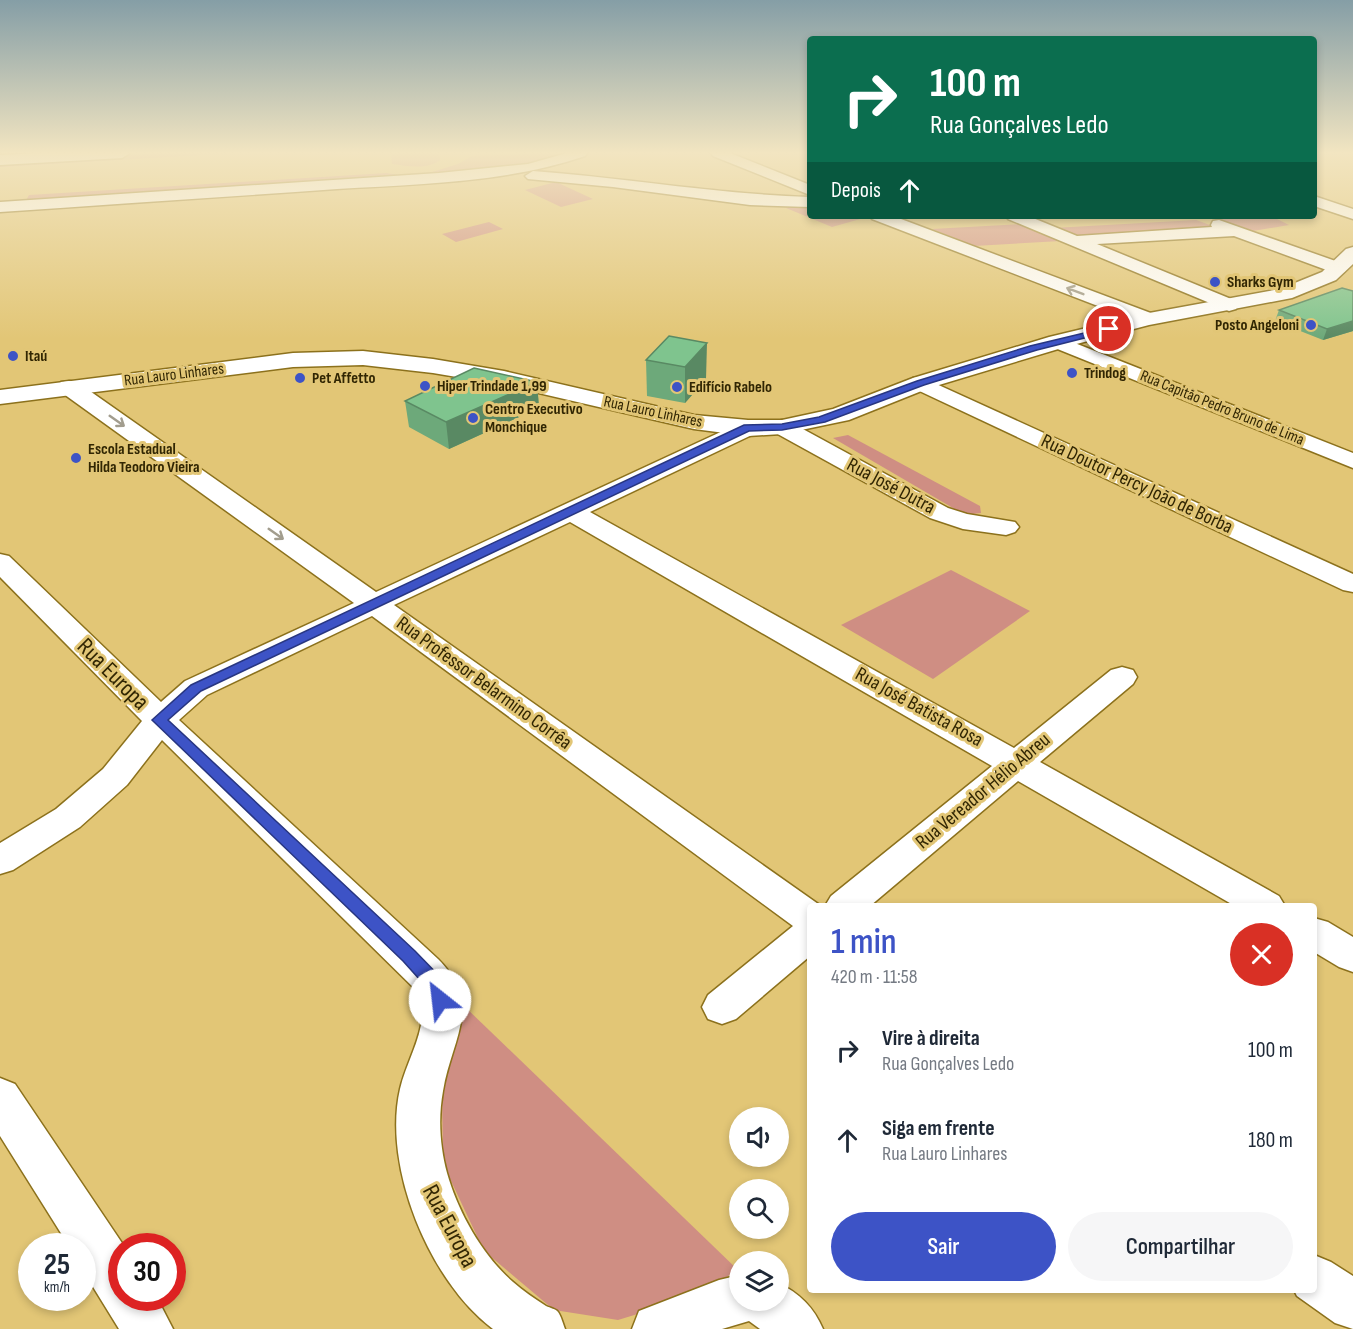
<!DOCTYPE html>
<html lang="pt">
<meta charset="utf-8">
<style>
body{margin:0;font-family:"Sofia Sans Condensed",sans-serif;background:#f6f6f7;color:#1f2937;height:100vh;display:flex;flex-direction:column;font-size:22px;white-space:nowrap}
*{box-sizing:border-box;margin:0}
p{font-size:20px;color:#747a83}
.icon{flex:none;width:33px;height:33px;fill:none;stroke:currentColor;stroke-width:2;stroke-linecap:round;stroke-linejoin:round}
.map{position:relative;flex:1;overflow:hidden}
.sheet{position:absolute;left:807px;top:903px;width:510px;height:390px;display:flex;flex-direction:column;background:#fff;border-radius:6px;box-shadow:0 3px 9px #0003}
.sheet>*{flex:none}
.hud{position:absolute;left:807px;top:36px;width:510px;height:183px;border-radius:6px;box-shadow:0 3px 9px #0003;background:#0b6e4f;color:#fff;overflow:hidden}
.tools{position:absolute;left:729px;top:1107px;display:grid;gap:12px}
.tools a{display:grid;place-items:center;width:60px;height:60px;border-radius:50%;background:#fff;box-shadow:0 3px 9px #0003;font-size:30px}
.speed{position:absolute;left:18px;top:1233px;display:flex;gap:12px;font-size:30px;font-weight:700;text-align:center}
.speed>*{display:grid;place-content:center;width:78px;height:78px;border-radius:50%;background:#fff;box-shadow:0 3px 9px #0003;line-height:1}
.speed small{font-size:15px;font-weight:400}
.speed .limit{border:9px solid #d22;background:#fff;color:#111}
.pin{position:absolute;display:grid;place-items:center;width:51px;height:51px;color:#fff;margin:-26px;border:3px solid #fff;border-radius:50%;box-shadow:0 2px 6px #0007}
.me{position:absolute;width:66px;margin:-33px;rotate:331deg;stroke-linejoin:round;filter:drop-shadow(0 0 4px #0008)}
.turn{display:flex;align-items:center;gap:21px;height:126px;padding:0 24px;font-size:27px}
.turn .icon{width:78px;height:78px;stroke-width:2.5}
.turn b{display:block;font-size:42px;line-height:51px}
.then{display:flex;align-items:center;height:57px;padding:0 24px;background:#0003;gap:12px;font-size:22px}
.round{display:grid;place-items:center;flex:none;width:63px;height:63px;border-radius:32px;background:#f6f6f7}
.headline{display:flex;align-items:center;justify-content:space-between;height:102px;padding:0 24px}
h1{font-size:36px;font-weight:600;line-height:45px;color:#3d53c6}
.button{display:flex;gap:12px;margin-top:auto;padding:12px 24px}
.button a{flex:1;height:69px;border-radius:36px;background:#3d53c6;color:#fff;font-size:24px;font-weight:600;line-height:69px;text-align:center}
.button a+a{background:#f6f6f7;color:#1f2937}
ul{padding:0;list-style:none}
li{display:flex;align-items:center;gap:18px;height:90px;padding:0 24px}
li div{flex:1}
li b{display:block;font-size:22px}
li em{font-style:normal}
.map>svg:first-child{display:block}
.green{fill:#cf8e83}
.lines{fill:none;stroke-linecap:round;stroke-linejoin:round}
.minor-casing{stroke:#8c711c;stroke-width:3}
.major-casing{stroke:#8c711c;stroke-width:3}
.minor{fill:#fff;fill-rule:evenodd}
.major{fill:#fff;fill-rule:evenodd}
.wall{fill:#6da97a}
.shaded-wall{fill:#598963}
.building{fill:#7fc48e;stroke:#598963;stroke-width:1.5}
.oneway{stroke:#a29d8e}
.route{fill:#3d53c6;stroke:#283681;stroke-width:1.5}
.poi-dot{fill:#3d53c6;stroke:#e2c676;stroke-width:2}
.labels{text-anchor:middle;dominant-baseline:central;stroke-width:6;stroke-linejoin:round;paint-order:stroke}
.far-poi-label{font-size:16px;font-weight:bold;fill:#312603;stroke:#e2c676;text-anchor:start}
.far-street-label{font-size:16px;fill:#312603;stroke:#e2c676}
.street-label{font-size:20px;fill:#312603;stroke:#e2c676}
.near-street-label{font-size:24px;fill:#312603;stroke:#e2c676}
</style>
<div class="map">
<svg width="1353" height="1329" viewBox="0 0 1353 1329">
<rect width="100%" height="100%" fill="#e2c676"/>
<g class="green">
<polygon points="163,153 234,153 0,167 0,162"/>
<path d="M391 153H439L440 160C427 170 408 166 392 164Z"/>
<polygon points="549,153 554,157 518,165 429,173 458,164 472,156"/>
<polygon points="386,173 399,175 383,179 25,202 29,195"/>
<polygon points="556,182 593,199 561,207 525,190"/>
<polygon points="810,205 810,216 871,216 832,227 786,208"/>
<polygon points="1211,216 1271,216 1289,225 1253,231"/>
<polygon points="1196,220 1224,230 1077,238 1053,228"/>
<polygon points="489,222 503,229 456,242 442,234"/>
<polygon points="1021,224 1061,241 974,246 932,229"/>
<polygon points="848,435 980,506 981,513 965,515 833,438"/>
<polygon points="951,570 1030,611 933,679 841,625"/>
<polygon points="463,1005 738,1270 693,1297 618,1320 554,1310 484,1251 443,1164 442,1094"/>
</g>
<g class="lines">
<g class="minor-casing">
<g id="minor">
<path d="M567 153H587L585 156C506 183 420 184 337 189 225 197 112 204 0 212V202L439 173 528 164Z"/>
<polygon points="711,153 730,153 810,185 810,195 713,156"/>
<path d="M533 171C626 178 717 194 810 197V207L750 205 613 187 528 179 525 176Z"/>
<polygon points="1314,196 1353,209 1353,219 1314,206"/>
<polygon points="870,216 893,216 1156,315 1159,319 1156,323 1142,323 872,219"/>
<polygon points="1006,216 1028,216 1077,236 1212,227 1211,225 1213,221 1219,220 1344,264 1347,268 1344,272 1332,272 1234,236 1097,244 1236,301 1238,305 1236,309 1229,311 1008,219"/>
<polygon points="1057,336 1353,453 1353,468 1050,346 1047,342 1050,338"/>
<polygon points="921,377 1353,574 1353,592 1343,590 913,388 910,383 913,378"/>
<path d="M69 381 77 382 376 592 740 423 748 421 756 423 759 428 756 433 590 512 1014 748 1111 670 1122 667 1133 670 1137 677 1133 684 1040 762 1279 896 1285 906H1235L1018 781 870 906H825L831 896 992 766 570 522 394 605 821 906H810V956L736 1019 722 1024 708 1019 702 1007 708 995 793 926 372 616 207 695 179 720 438 959C484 1005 451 1040 443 1091 438 1118 440 1147 447 1173 458 1212 482 1255 513 1282 523 1291 535 1299 546 1306 550 1308 556 1309 558 1312 561 1316 563 1324 565 1329H493C430 1282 382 1167 400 1089 407 1058 431 1025 419 993L162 740 127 785 80 827 13 870 0 874V843L56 809 103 769 142 721 0 577V554L9 556 161 702 185 681 354 603 61 392 58 387 61 382Z"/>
<polygon points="782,420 790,422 948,508 967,514 1015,522 1019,527 1015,532 1006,535 963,529 930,518 774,432 771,427 774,422"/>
<polygon points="1314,918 1328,922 1353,937 1353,972 1339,967 1314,952"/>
<polygon points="0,1078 15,1084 124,1246 122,1246 122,1298 157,1298 173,1329 119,1329 82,1269 82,1246 69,1246 0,1136"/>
<polygon points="1314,1255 1331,1262 1353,1276 1353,1329 1335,1323 1297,1296 1294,1290 1314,1290"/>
<path d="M740 1275V1300H778V1283C800 1293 814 1308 823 1329H760L749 1321 722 1329H632L639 1311 719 1280Z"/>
</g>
</g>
<g class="major-casing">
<g id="major">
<polygon points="42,153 130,153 122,158 0,165 0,155"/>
<polygon points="1353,247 1353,264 1336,280 1292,298 1149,325 1065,347 929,388 849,420 782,434 748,436 694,429 504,385 433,373 363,365 293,367 0,404 0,390 293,353 363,351 433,359 504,371 694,415 748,420 782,420 833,409 913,378 1049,337 1149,313 1280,289 1322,272 1346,249"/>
</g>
</g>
<use href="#minor" class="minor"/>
<use href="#major" class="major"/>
</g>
<g class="wall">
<polygon points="1353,291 1353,331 1323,340 1275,321 1279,310"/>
<polygon points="669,336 706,379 685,403 647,396 646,360"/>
<polygon points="537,382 539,408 449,449 409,427 405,401"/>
</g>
<g class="shaded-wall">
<polygon points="1353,321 1353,331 1323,340 1327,329"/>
<polygon points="707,343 706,379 685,403 685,367"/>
<polygon points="537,382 539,408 449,449 446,422"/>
</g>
<g class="building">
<polygon points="1342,288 1353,291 1353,321 1327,329 1279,310"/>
<polygon points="669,336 707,343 685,367 646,360"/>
<polygon points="474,368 537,382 446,422 405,401"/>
</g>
<defs><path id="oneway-shaft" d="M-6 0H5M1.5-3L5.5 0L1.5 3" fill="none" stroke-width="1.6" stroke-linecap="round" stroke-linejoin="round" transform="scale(1.5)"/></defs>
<g class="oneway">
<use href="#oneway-shaft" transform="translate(1075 291) rotate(-159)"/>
<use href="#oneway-shaft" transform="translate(117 421) rotate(35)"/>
<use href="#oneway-shaft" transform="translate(276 534) rotate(35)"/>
</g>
<linearGradient id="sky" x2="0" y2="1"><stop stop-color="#859ea6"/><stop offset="0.45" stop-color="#f2e5c1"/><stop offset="1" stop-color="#f2e5c1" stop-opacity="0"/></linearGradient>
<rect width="1353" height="339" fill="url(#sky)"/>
<polygon class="route" points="1109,327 1113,329 1112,331 1037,350 924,385 825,422 782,430 749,431 201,691 168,720 415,951 444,981 449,1000 447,1005 440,1008 434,1005 429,990 403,961 152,720 191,685 744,425 782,424 819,417 917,381 1030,346"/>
<g class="poi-dot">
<circle cx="1215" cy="282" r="6"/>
<circle cx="1311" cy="325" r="6"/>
<circle cx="13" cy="356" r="6"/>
<circle cx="1072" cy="373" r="6"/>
<circle cx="300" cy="378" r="6"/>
<circle cx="425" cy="386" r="6"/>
<circle cx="677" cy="387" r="6"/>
<circle cx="473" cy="418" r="6"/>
<circle cx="76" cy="458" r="6"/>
</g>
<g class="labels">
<g class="far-poi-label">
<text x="1227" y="282">Sharks Gym</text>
<text x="1299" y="325" text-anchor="end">Posto Angeloni</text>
<text x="25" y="356">Itaú</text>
<text x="1084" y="373">Trindog</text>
<text x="312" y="378">Pet Affetto</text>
<text x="437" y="386">Hiper Trindade 1,99</text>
<text x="689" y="387">Edifício Rabelo</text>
<text x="485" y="409">Centro Executivo<tspan x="485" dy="18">Monchique</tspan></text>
<text x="88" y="449">Escola Estadual<tspan x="88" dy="18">Hilda Teodoro Vieira</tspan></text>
</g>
<g class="far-street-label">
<text transform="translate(174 375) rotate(-7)">Rua Lauro Linhares</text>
<text transform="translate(1222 408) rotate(22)">Rua Capitão Pedro Bruno de Lima</text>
<text transform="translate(653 412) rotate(12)">Rua Lauro Linhares</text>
</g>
<g class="street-label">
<text transform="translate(1137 484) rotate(25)">Rua Doutor Percy João de Borba</text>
<text transform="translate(891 486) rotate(28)">Rua José Dutra</text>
<text transform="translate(484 683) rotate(36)">Rua Professor Belarmino Corrêa</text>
<text transform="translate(919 707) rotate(29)">Rua José Batista Rosa</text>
<text transform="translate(983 791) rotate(-40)">Rua Vereador Hélio Abreu</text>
</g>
<g class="near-street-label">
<text transform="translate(113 674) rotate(45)">Rua Europa</text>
<text transform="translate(450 1226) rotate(62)">Rua Europa</text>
</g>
</g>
</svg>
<div class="tools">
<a><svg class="icon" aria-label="sound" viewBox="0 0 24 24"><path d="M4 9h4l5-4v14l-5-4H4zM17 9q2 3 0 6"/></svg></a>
<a><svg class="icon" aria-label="search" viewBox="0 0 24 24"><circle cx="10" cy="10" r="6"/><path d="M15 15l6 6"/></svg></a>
<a><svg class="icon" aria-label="layers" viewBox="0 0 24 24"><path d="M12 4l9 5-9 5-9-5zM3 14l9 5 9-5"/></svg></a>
</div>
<div class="speed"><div>25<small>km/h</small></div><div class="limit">30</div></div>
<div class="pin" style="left:1109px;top:329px;background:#d93025"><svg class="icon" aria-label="arrive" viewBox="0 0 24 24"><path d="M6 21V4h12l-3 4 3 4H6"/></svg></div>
<svg class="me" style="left:440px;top:1000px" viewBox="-20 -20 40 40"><circle r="19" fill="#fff"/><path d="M0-13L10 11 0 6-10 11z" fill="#3d53c6"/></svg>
<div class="hud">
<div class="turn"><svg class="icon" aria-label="right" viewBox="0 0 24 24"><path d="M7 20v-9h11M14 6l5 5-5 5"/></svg><div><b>100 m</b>Rua Gonçalves Ledo</div></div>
<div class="then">Depois<svg class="icon" aria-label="ahead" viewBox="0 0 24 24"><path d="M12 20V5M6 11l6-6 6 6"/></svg></div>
</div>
<section class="sheet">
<div class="headline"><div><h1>1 min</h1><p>420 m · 11:58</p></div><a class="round" style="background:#d93025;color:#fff"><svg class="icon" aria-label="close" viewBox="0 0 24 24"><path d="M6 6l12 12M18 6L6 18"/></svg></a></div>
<ul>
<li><svg class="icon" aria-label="right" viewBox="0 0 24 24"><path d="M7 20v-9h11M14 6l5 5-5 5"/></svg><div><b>Vire à direita</b><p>Rua Gonçalves Ledo</p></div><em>100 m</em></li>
<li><svg class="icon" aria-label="ahead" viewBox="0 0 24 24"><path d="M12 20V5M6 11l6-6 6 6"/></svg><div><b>Siga em frente</b><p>Rua Lauro Linhares</p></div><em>180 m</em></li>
</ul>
<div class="button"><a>Sair</a><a>Compartilhar</a></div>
</section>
</div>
